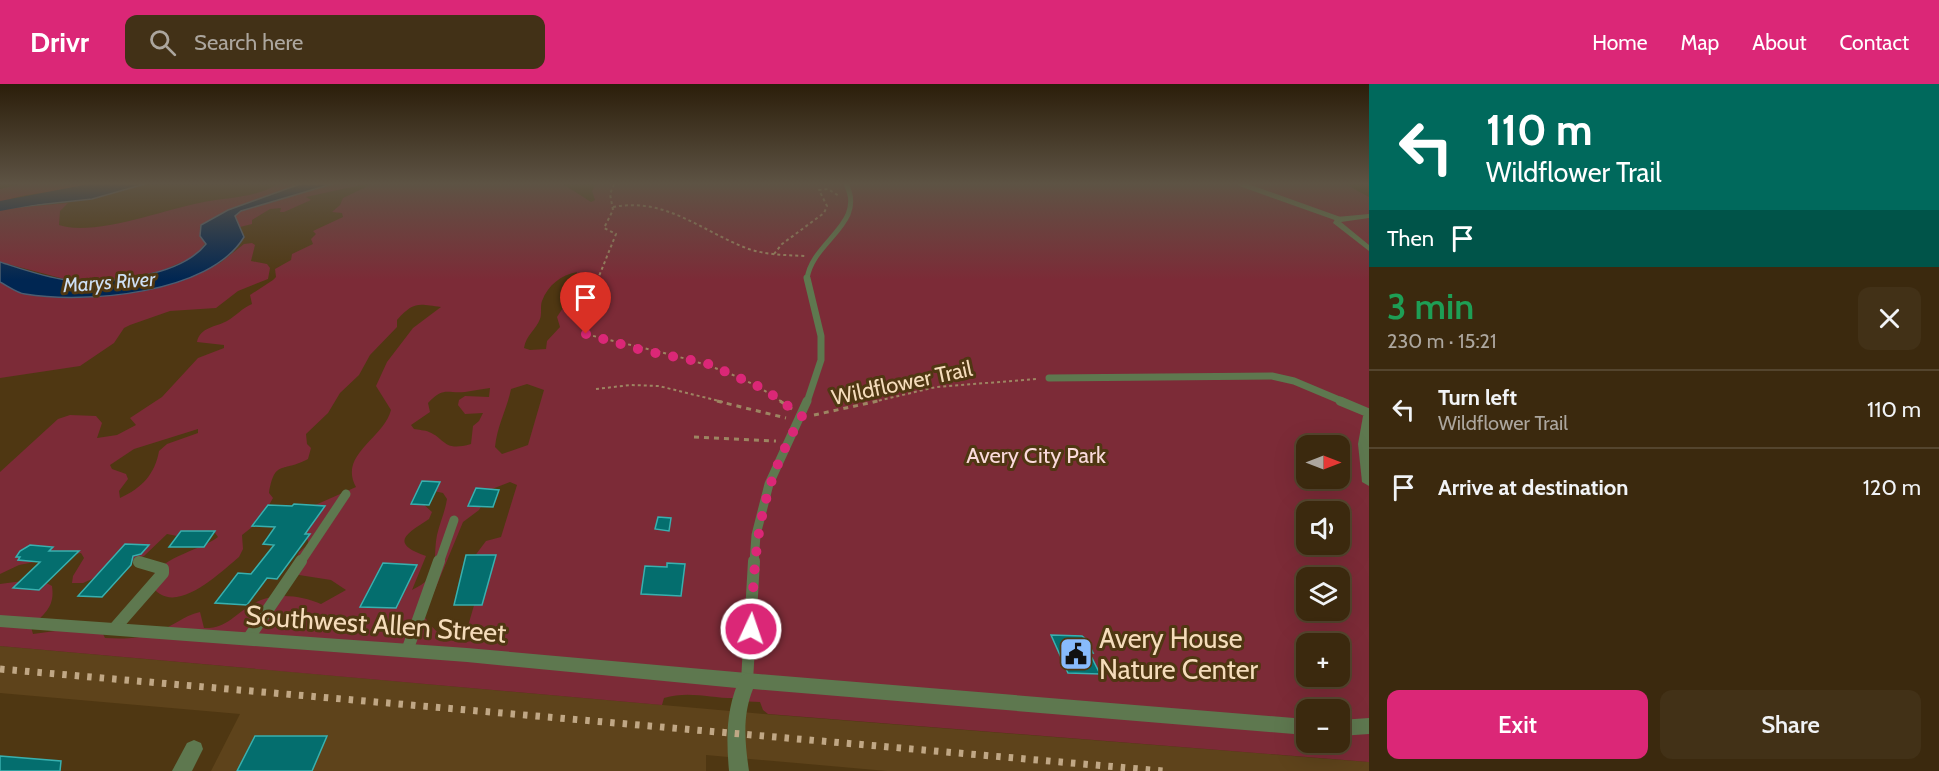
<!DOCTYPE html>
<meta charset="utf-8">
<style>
body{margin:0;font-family:Cabin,sans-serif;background:#423117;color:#f1f3f6;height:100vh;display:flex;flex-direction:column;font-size:22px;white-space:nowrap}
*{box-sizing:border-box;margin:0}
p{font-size:20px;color:#aca69e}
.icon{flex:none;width:33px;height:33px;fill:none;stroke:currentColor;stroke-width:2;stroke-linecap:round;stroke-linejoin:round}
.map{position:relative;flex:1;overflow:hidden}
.panel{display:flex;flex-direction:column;background:#3b290e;width:570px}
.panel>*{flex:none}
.banner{background:#00695c;color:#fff;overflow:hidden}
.needle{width:39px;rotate:90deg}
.tools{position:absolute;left:1296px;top:351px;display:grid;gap:12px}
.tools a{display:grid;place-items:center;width:54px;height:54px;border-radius:12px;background:#3b290e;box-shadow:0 6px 24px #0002,0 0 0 2px #54452e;font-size:30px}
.pin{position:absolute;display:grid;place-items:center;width:51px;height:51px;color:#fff;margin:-62px -26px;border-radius:50% 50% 50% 0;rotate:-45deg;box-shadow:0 0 6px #0007}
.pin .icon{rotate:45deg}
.me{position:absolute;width:66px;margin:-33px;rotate:3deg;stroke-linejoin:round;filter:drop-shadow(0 0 4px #0008)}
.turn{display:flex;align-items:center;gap:21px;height:126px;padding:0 18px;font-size:27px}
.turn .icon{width:78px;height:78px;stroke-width:2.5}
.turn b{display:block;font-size:42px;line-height:51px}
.then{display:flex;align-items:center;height:57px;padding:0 18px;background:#0003;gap:12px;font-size:22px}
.round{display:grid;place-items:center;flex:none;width:63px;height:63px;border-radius:12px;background:#423117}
.head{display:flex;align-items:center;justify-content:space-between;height:102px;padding:0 18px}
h1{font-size:36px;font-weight:600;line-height:45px;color:#1e9e55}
.primary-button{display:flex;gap:12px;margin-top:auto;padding:12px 18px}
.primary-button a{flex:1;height:69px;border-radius:12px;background:#db2777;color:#fff;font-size:24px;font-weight:600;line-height:69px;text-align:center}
.primary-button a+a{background:#423117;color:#f1f3f6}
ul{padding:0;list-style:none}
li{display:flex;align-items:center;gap:18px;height:78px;padding:0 18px;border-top:2px solid #54452e}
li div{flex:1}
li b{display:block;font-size:22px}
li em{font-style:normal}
header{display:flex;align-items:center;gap:36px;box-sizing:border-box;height:84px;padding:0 30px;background:#db2777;color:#fff}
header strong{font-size:28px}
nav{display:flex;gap:33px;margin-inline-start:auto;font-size:21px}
.search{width:420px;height:54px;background:#423117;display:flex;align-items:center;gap:15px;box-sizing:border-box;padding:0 21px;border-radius:12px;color:#aca69e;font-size:22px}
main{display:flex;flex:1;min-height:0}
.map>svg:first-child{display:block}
.built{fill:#5e431b}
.green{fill:#7c2b37;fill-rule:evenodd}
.water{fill:#002652;stroke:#4a5d72;stroke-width:1.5}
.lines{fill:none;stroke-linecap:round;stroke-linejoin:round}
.river{fill:#002652;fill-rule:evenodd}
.building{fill:#046e6e;stroke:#38b0af;stroke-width:1.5}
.path-far1{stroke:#9d8562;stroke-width:2;stroke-dasharray:3 3;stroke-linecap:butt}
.path{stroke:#9d8562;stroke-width:3;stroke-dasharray:5 5;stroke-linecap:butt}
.service-far3{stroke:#5e784f;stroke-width:5}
.service-far2{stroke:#5e784f;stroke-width:7}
.service-far1{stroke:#5e784f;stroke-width:9}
.service{stroke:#5e784f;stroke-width:12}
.minor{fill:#5e784f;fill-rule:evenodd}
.tertiary{fill:#5e784f;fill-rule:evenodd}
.rail{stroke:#c0a785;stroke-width:7;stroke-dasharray:4.5 8;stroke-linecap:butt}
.route{stroke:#db2777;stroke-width:10;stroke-dasharray:0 18}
.labels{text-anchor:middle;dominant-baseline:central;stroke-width:6;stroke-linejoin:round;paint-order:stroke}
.far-water-label{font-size:20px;font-style:italic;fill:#cee0f6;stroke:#4f3712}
.street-label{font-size:22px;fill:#f5dcbb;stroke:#4f3712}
.park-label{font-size:22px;fill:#fbdadc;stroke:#4f3712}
.near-street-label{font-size:27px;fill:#f5dcbb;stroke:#4f3712}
.near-poi-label{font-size:27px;fill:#f5dcbb;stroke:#4f3712;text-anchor:start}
</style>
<header>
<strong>Drivr</strong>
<div class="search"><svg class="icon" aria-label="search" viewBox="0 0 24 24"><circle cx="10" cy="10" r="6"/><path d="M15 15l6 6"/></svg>Search here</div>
<nav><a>Home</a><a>Map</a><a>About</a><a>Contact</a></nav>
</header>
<main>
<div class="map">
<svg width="1369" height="687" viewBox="0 0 1369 687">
<rect width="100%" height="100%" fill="#4f3712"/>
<polygon class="built" points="0,562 764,630 1369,678 1369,687 887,687 706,671 706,687 211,687 240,630 0,609"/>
<g class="green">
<path d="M21 100H114C77 110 33 104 0 119V105Z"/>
<path d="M278 100H300L228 126 196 172 161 187 124 195 68 196 0 178V125L68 119 60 127 59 141C92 153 164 126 199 119 227 113 253 115 278 100Z"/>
<polygon points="332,100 365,100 306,113 311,116 284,128 280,128 281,124 270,125 252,136 252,140 240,143 235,132 241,127"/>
<path d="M372 100H563L591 118 595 116 592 107 596 100H1345L1369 113V678L768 630 763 626 760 618 737 617 738 614C712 615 690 606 664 614L662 621 0 562V500C17 498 38 492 52 502 55 523 45 529 31 543L33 550 77 544 101 546 105 554C123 555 139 555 157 548 172 543 183 532 200 528L204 544C226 545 235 530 253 520 273 508 300 511 321 520L346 506 331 496 299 491 294 485 299 468 309 460 304 445 313 422 356 403C338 371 384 354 391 326L376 302 387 278 413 244 441 223C418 220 414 217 397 236V243L370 271 359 291 340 309 328 329 306 350 307 360 311 364 308 375C282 389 275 375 269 409L273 414 260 437 242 451 243 465 239 473C223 486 184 525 160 510 156 508 153 503 150 500 156 473 198 468 218 453L213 446 177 452 167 450 144 472 83 499H72L73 492 84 474 81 469 19 481 0 490V388L58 335 70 331 96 332 102 339 97 354 117 351 136 341 130 334 162 313 198 274 224 264V261L197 258C200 243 216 243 227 237 236 232 242 224 252 220L250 211 273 196 276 193 275 185 291 176 292 170 313 160 311 155 316 150 313 147 343 133 342 129 332 128 340 121 343 114ZM577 188 572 210 557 233 560 243 547 257 546 265 530 266 524 264C526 251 536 246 540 235 542 230 540 222 542 217 548 201 561 191 577 188ZM527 300 544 306 528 361 502 370 495 363C497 342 507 325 511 305ZM490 304 489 313 465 312 459 316 458 321 465 330 483 329 479 337 473 342 471 360C443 368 446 355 429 348 425 346 418 346 414 345L411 341 430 328 428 319C444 302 447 310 465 308 473 307 481 305 490 304ZM198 345V349L167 360 159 367C155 390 142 404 120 414L119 407 128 395 126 390 112 385 110 381 134 365ZM1306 362H1340V394H1306ZM510 398 517 401 501 453 486 457 468 481 477 511 468 542 473 550 471 557C451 563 434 548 424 532L463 438 479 426 492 405ZM434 407 443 409 447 415C445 428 440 438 437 451 432 477 442 492 412 506L426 472C389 459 406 450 429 435L432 428 421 418ZM1306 428H1340V460H1306ZM1306 494H1340V526H1306ZM1306 560H1340V592H1306ZM1306 626H1340V658H1306Z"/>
<polygon points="252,159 255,161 251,177 267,180 270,184 268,195 238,207 216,224 170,227 130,241 124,244 114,259 80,282 0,294 0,190 134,207 183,195 220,179 244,160"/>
</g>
<g class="water">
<polygon points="112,100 145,100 92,115 0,125 0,119 97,106"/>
<path d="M300 100H332L241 127 235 132 244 153C210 210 85 220 25 210 17 209 8 202 0 198V178C22 185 44 193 67 196 107 200 180 193 206 160L200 152 201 141 228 126Z"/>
</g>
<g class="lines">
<polygon class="river" points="89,100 127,100 119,105 0,127 0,117"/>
</g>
<g class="building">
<polygon points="422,397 440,398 429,421 411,420"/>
<polygon points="476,404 499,406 493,423 468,422"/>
<polygon points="294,420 325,422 305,450 310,450 277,495 267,494 247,521 215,519 238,489 251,490 274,461 263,460 275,443 252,442 268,421 292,422"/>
<polygon points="658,433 671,434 669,447 655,445"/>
<polygon points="181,447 215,447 204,463 169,463"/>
<polygon points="125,460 149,461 141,470 133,472 131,481 102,513 78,512"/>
<polygon points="30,461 53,463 49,467 79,467 39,506 13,504 40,478 18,476 20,473 16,473 20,467"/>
<polygon points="466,471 496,471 482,521 454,521"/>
<polygon points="383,479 417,481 396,524 360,523"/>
<polygon points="667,479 685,480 681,512 641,510 645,482 667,483"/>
<polygon points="1051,551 1082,552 1087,556 1093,569 1089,568 1100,590 1068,589"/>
<polygon points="255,652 327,652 312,687 237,687"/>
<polygon points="0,672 61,677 60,687 0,687"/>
</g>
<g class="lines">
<g class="path-far1">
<path d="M614 100 610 110 613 126 604 144 616 150 585 227 586 250C653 268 725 277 782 318"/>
<path d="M613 123C665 113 700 146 746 164 765 171 785 171 805 172"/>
<polyline points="774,170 782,160 824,129 827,122 819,106 828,105 839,112"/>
<polyline points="596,305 631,301 659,302 723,318"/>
<polyline points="873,318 936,303 1037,295"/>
</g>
<g class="path">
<polyline points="717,317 786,334"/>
<polyline points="780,317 792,325"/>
<polyline points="814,331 878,317"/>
<polyline points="694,353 776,357"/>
</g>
<g class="service-far3">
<polyline points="1241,100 1339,135"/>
<path d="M807 195C812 157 867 140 846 100"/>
</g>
<g class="service-far2">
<polyline points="1049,294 1272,292 1294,297 1344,318"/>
<polyline points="807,318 821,276 821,252 807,194"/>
</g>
<g class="service-far1">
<polyline points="1340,317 1369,329"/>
<polyline points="300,479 346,410"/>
<polyline points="439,479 454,436"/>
<polyline points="754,479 756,451 769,400 807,317"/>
</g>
<g class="service">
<polyline points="114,545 163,489 163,485 139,478"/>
<polyline points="248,555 301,477"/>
<polyline points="407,567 439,477"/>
<polyline points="747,597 754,477"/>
</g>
<g class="minor">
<polygon points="0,531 467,564 747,589 753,592 756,597 753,602 747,605 467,578 0,543"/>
<polygon points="194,656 201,659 203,665 192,687 172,687 187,659"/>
</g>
<g class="tertiary">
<polygon points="1369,130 1369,134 1341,138 1369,161 1369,167 1333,139 1336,133"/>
<polygon points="1369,328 1369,402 1362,398 1358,360 1363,332"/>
<path d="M747 589 1306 635V651L753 605C742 632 745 659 749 687H729C726 653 726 623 741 592Z"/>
<polygon points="1369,634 1369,650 1340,652 1340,636"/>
</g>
<polyline class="rail" points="0,585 1163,687"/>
</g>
<linearGradient id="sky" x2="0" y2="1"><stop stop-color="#2b1e0a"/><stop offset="0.51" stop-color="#5d5344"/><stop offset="1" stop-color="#5d5344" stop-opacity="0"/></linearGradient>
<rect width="1369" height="196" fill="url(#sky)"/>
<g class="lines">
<path class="route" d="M586 250 645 267 706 279 764 305 802 332C758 407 755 460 751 545"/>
</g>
<defs>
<g id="civic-square" transform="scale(1.725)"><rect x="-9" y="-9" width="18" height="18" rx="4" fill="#88bbfc" stroke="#4f3712"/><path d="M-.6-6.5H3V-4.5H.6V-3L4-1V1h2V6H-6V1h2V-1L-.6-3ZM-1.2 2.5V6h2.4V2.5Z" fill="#111"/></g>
</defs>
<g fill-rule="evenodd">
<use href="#civic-square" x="1076" y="570"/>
</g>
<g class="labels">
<g class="far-water-label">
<text transform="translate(109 198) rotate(-4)">Marys River</text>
</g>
<g class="street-label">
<text transform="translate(902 299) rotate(-12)">Wildflower Trail</text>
</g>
<g class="park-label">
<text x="1036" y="371">Avery City Park</text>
</g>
<g class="near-street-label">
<text transform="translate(376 540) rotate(4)">Southwest Allen Street</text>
</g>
<g class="near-poi-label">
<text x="1099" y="554">Avery House<tspan x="1099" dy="31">Nature Center</tspan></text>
</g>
</g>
</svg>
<div class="tools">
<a><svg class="needle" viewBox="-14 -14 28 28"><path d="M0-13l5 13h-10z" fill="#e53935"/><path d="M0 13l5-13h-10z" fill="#aca69e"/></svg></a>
<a><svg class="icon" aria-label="sound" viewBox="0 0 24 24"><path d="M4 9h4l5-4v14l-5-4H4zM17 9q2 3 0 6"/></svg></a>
<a><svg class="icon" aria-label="layers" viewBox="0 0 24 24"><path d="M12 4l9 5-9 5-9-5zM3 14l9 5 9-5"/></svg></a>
<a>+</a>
<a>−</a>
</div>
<div class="pin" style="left:586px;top:250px;background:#d93025"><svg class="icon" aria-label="arrive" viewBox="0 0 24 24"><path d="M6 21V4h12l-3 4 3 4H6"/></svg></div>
<svg class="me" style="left:751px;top:545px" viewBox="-20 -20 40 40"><circle r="17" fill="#db2777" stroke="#fff" stroke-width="3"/><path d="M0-11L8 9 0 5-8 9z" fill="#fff"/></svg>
</div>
<section class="panel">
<div class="banner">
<div class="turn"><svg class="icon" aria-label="left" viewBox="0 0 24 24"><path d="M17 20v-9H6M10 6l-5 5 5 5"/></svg><div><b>110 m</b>Wildflower Trail</div></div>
<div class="then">Then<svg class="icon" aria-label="arrive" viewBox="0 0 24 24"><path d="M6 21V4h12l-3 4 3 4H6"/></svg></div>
</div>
<div class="head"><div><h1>3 min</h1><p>230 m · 15:21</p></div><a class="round"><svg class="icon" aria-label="close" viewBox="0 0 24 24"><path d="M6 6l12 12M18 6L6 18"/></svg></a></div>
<ul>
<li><svg class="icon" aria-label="left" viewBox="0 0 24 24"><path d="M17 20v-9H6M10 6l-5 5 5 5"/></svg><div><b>Turn left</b><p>Wildflower Trail</p></div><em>110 m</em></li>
<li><svg class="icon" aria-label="arrive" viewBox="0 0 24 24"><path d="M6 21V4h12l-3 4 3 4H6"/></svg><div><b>Arrive at destination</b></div><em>120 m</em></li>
</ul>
<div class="primary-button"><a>Exit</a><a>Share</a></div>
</section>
</main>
